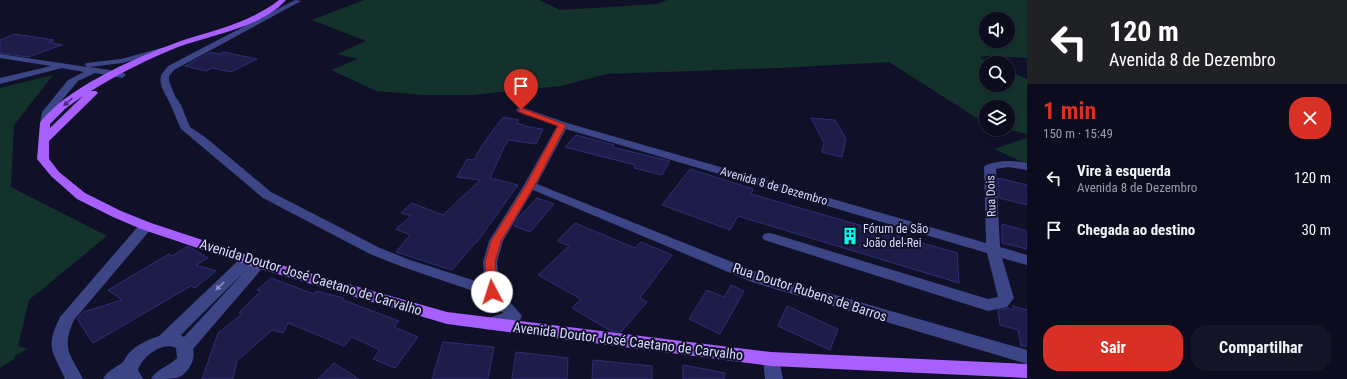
<!DOCTYPE html>
<html lang="pt">
<meta charset="utf-8">
<style>
body{margin:0;font-family:"Roboto Condensed",sans-serif;background:#151527;color:#f1f3f6;height:100vh;display:flex;flex-direction:column;font-size:15px;white-space:nowrap}
*{box-sizing:border-box;margin:0}
p{font-size:13px;color:#9a9ba4}
.icon{flex:none;width:22px;height:22px;fill:none;stroke:currentColor;stroke-width:2;stroke-linecap:round;stroke-linejoin:round}
.map{position:relative;flex:1;overflow:hidden}
.sheet{display:flex;flex-direction:column;background:#0c0c1e;width:320px}
.sheet>*{flex:none}
.guide{background:#202124;color:#fff;overflow:hidden}
.controls{position:absolute;left:979px;top:12px;display:grid;gap:8px}
.controls a{display:grid;place-items:center;width:36px;height:36px;border-radius:50%;background:#0c0c1e;box-shadow:0 2px 6px #0003,0 0 0 1px #2c2c3c;font-size:20px}
.pin{position:absolute;display:grid;place-items:center;width:34px;height:34px;color:#fff;margin:-41px -17px;border-radius:50% 50% 50% 0;rotate:-45deg;box-shadow:0 0 4px #0007}
.pin .icon{rotate:45deg}
.me{position:absolute;width:44px;margin:-22px;rotate:355deg;stroke-linejoin:round;filter:drop-shadow(0 0 3px #0008)}
.turn{display:flex;align-items:center;gap:14px;height:84px;padding:0 16px;font-size:18px}
.turn .icon{width:52px;height:52px;stroke-width:2.5}
.turn b{display:block;font-size:28px;line-height:34px}
.round{display:grid;place-items:center;flex:none;width:42px;height:42px;border-radius:16px;background:#151527}
.head{display:flex;align-items:center;justify-content:space-between;height:68px;padding:0 16px}
h1{font-size:24px;font-weight:700;line-height:30px;color:#d93025}
.action{display:flex;gap:8px;margin-top:auto;padding:8px 16px}
.action a{flex:1;height:46px;border-radius:16px;background:#d93025;color:#fff;font-size:16px;font-weight:700;line-height:46px;text-align:center}
.action a+a{background:#151527;color:#f1f3f6}
ul{padding:0;list-style:none}
li{display:flex;align-items:center;gap:12px;height:52px;padding:0 16px}
li div{flex:1}
li b{display:block;font-size:15px}
li em{font-style:normal}
main{display:flex;flex:1;min-height:0}
.map>svg:first-child{display:block}
.green{fill:#13322b;fill-rule:evenodd}
.building{fill:#1e1c49;stroke:#302e75}
.lines{fill:none;stroke-linecap:round;stroke-linejoin:round}
.minor{fill:#3c4686;fill-rule:evenodd}
.major{fill:#a75ffe;fill-rule:evenodd}
.oneway{fill:#4c307e}
.oneway2{fill:#8a90c2}
.route{fill:#d93025;stroke:#8d1f18}
.labels{text-anchor:middle;dominant-baseline:central;stroke-width:4;stroke-linejoin:round;paint-order:stroke}
.street-label{font-size:12px;fill:#d7daff;stroke:#101028}
.poi-label{font-size:12px;fill:#d7daff;stroke:#101028;text-anchor:start}
.near-street-label{font-size:14px;fill:#d7daff;stroke:#101028}
</style>
<main>
<div class="map">
<svg width="1027" height="379" viewBox="0 0 1027 379">
<rect width="100%" height="100%" fill="#101028"/>
<g class="green">
<path d="M364 0H539L560 10 657 4 667 0H1027V58L986 56 979 57 992 63H986V85H1008V70L1027 79V134L1006 129H1008V107H986V124L889 62 778 68 606 74 561 86 520 90 516 92 510 91 471 95H424L376 91 331 70 358 59 337 54 366 41 312 20ZM986 19H1008V41H986Z"/>
<polygon points="53,75 14,125 11,187 107,236 29,300 18,346 27,349 15,356 14,359 0,368 0,88"/>
<polygon points="1027,138 1027,164 994,149"/>
</g>
<g class="building">
<polygon points="15,34 54,40 49,42 62,45 28,57 0,53 0,40"/>
<polygon points="211,52 219,54 223,52 257,59 231,72 212,68 206,71 185,66"/>
<polygon points="503,117 519,120 516,123 524,125 523,126 543,129 536,144 509,140 504,147 490,178 518,185 477,242 476,242 452,270 396,252 410,235 396,229 411,216 401,213 412,203 443,215 480,180 457,177 467,159 474,160 481,147"/>
<polygon points="811,118 835,120 846,139 842,157 822,152 824,143"/>
<polygon points="576,135 614,145 612,147 670,161 662,175 634,168 635,165 565,147"/>
<polygon points="690,169 753,189 751,194 957,253 959,283 738,216 730,230 662,205"/>
<polygon points="998,178 1027,185 1027,205 999,198"/>
<polygon points="537,198 554,204 530,232 514,226 518,218"/>
<polygon points="575,223 635,248 641,242 672,255 640,298 647,302 621,332 611,331 572,308 581,299 538,275 569,246 557,241"/>
<polygon points="1002,224 1027,231 1027,249 1002,243"/>
<polygon points="188,246 208,258 196,265 216,271 195,288 191,286 93,343 77,319 83,312 122,300 108,290 169,254 172,256"/>
<polygon points="271,278 314,294 316,291 344,298 343,300 399,321 394,327 418,337 395,368 373,359 380,350 352,337 344,346 288,323 283,333 272,330 237,361 233,379 202,379 218,333 242,314 239,313 261,291 257,290"/>
<polygon points="731,285 744,291 720,334 689,319 707,290 724,297"/>
<polygon points="787,306 838,329 830,350 778,326"/>
<polygon points="1013,306 1027,310 1027,346 1021,346 1018,330 1000,325 998,310 1007,308 1014,310"/>
<polygon points="443,342 494,347 488,379 432,379"/>
<polygon points="516,352 568,358 567,379 512,379"/>
<polygon points="593,360 652,366 652,379 592,379"/>
<polygon points="334,363 359,379 318,379"/>
<polygon points="683,365 725,373 724,379 683,379"/>
</g>
<g class="lines">
<g class="minor">
<path d="M295 0 301 1 174 70 169 76V81L175 96 181 105 190 127 205 137 271 192 380 248 410 260 485 284 483 262 489 241 524 185 557 126 518 112 516 110 518 108 521 107 567 123 986 243 984 167 986 165C1000 160 1012 160 1027 163V170L1008 167 996 169 1000 247 1027 255V265L1002 258 1014 298 1007 307 988 311 764 240 762 237 764 234 769 233 774 234 988 299 998 297 987 253 566 129 537 184 762 274 1027 350V364L752 282 533 190 503 241 497 262 500 290 522 316 520 320 488 330 482 328 480 324 482 320 503 313 488 296 400 266 370 254 263 198 181 129C177 121 175 114 171 106 168 97 158 86 161 76 162 73 166 69 168 66Z"/>
<polygon points="161,48 164,48 164,52 122,63 90,67 122,72 126,75 122,78 95,73 78,81 52,112 50,123 45,126 40,123 42,112 68,80 84,72 62,68 0,84 0,78 51,66 0,58 0,54 87,67 85,65 86,63 121,59"/>
<path d="M146 222 151 223 153 226 151 229 74 320C61 349 70 353 83 379H65C52 350 45 348 60 317L141 223Z"/>
<path d="M248 254 253 256 255 259 254 260 259 259 264 261 266 264 193 349C196 360 188 374 177 378 170 379 159 379 151 379 156 369 170 366 177 358L176 348C162 341 142 357 138 370L143 379H103C107 371 115 368 122 363 125 360 126 356 129 353 138 344 147 340 159 336L243 256ZM245 271 184 337 181 335Z"/>
<polygon points="771,352 777,354 779,359 783,379 765,379 763,359 765,354"/>
</g>
<path class="major" d="M279 0H286C262 27 211 35 178 47 148 59 118 74 91 91H96L98 93 49 141V159L59 172 85 193 121 211 151 223 263 260 447 312 771 352 1027 364V378L771 366 447 324 254 267 141 229 113 217 77 199 51 176 37 159 40 123C66 87 145 53 187 39 219 29 252 21 279 0ZM83 96 50 128V124L66 108Z"/>
</g>
<defs><path id="oneway-solid" d="M-6-.8H1V-3.2L6.5 0L1 3.2V.8H-6Z"/></defs>
<use class="oneway" href="#oneway-solid" transform="translate(68 102) rotate(139)"/>
<use class="oneway2" href="#oneway-solid" transform="translate(220 286) rotate(136)"/>
<polygon class="route" points="521,108 566,125 535,185 501,241 495,262 498,292 497,295 492,297 488,295 487,292 485,262 491,241 526,185 558,126 519,112 519,109"/>
<defs>
<g id="building-bare" transform="scale(1.38)"><path d="M-4-6H4V6H1V3H-1V6H-4ZM-2.5-4.3h1.7v1.8h-1.7ZM.8-4.3h1.7v1.8H.8ZM-2.5-1h1.7V.8h-1.7ZM.8-1h1.7V.8H.8Z" fill="#05fdeb" stroke="#101028" stroke-width="2.5" paint-order="stroke"/></g>
</defs>
<g fill-rule="evenodd">
<use href="#building-bare" x="850" y="236"/>
</g>
<g class="labels">
<g class="street-label">
<text transform="translate(774 186) rotate(16)">Avenida 8 de Dezembro</text>
<text transform="translate(991 196) rotate(-92)">Rua Dois</text>
</g>
<g class="poi-label">
<text x="863" y="229">Fórum de São<tspan x="863" dy="14">João del-Rei</tspan></text>
</g>
<g class="near-street-label">
<text transform="translate(311 277) rotate(17)">Avenida Doutor José Caetano de Carvalho</text>
<text transform="translate(810 292) rotate(18)">Rua Doutor Rubens de Barros</text>
<text transform="translate(628 341) rotate(7)">Avenida Doutor José Caetano de Carvalho</text>
</g>
</g>
</svg>
<div class="controls">
<a><svg class="icon" aria-label="sound" viewBox="0 0 24 24"><path d="M4 9h4l5-4v14l-5-4H4zM17 9q2 3 0 6"/></svg></a>
<a><svg class="icon" aria-label="search" viewBox="0 0 24 24"><circle cx="10" cy="10" r="6"/><path d="M15 15l6 6"/></svg></a>
<a><svg class="icon" aria-label="layers" viewBox="0 0 24 24"><path d="M12 4l9 5-9 5-9-5zM3 14l9 5 9-5"/></svg></a>
</div>
<div class="pin" style="left:521px;top:110px;background:#d93025"><svg class="icon" aria-label="arrive" viewBox="0 0 24 24"><path d="M6 21V4h12l-3 4 3 4H6"/></svg></div>
<svg class="me" style="left:492px;top:292px" viewBox="-20 -20 40 40"><circle r="19" fill="#fff"/><path d="M0-13L10 11 0 6-10 11z" fill="#d93025"/></svg>
</div>
<section class="sheet">
<div class="guide">
<div class="turn"><svg class="icon" aria-label="left" viewBox="0 0 24 24"><path d="M17 20v-9H6M10 6l-5 5 5 5"/></svg><div><b>120 m</b>Avenida 8 de Dezembro</div></div>
</div>
<div class="head"><div><h1>1 min</h1><p>150 m · 15:49</p></div><a class="round" style="background:#d93025;color:#fff"><svg class="icon" aria-label="close" viewBox="0 0 24 24"><path d="M6 6l12 12M18 6L6 18"/></svg></a></div>
<ul>
<li><svg class="icon" aria-label="left" viewBox="0 0 24 24"><path d="M17 20v-9H6M10 6l-5 5 5 5"/></svg><div><b>Vire à esquerda</b><p>Avenida 8 de Dezembro</p></div><em>120 m</em></li>
<li><svg class="icon" aria-label="arrive" viewBox="0 0 24 24"><path d="M6 21V4h12l-3 4 3 4H6"/></svg><div><b>Chegada ao destino</b></div><em>30 m</em></li>
</ul>
<div class="action"><a>Sair</a><a>Compartilhar</a></div>
</section>
</main>
